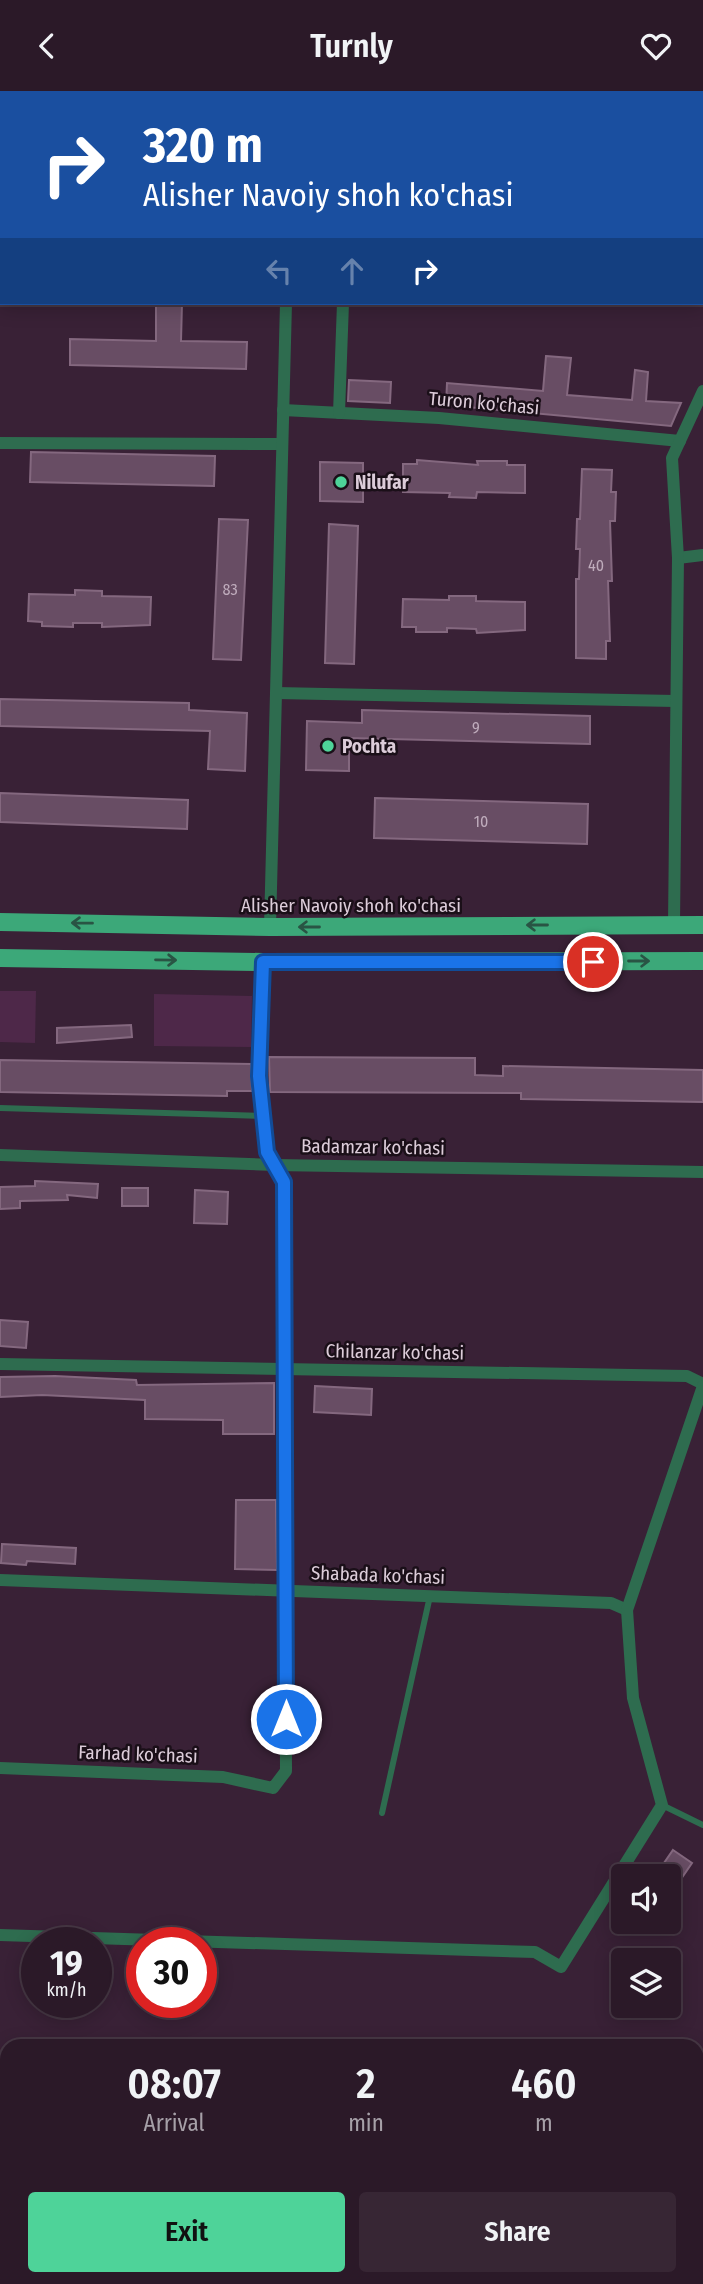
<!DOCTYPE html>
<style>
body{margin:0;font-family:"Fira Sans Condensed",sans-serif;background:#372634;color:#f1f3f6;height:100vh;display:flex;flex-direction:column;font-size:26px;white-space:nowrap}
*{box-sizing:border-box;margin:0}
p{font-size:23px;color:#a6a0a8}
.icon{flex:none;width:38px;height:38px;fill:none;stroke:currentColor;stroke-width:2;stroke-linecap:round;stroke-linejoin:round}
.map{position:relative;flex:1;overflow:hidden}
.sheet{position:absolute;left:0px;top:1948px;width:704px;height:247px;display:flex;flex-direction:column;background:#2b1928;border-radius:21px 21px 0 0;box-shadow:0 4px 18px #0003,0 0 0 2px #473845}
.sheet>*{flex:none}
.top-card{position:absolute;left:0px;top:0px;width:704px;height:214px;box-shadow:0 4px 18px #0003,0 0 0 2px #473845;background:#1a4fa0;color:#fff;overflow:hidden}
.controls{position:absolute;left:611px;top:1773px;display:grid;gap:14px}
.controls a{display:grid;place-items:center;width:70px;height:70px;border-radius:7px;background:#2b1928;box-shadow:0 4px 18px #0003,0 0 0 2px #473845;font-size:35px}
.speed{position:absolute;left:21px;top:1836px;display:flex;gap:14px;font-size:35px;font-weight:700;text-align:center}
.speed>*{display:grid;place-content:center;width:91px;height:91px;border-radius:50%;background:#2b1928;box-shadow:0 4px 18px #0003,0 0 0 2px #473845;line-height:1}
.speed small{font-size:18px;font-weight:400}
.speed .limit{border:10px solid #d22;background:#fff;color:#111}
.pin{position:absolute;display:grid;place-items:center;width:60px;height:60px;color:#fff;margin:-30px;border:4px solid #fff;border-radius:50%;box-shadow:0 2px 7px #0007}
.me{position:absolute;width:77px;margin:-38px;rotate:0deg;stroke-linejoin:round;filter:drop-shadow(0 0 5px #0008)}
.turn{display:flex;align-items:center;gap:24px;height:147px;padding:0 28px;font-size:32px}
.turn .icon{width:91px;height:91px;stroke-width:2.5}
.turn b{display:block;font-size:49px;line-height:60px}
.lanes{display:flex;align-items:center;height:66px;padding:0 28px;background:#0003;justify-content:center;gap:35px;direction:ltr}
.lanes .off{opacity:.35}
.eta{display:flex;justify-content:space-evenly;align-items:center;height:119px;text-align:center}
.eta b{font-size:42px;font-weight:600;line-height:49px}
.action{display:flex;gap:14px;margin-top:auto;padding:14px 28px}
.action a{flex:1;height:80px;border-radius:7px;background:#4ed399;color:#111;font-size:28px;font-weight:600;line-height:80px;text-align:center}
.action a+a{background:#372634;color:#f1f3f6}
header{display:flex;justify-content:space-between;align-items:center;height:91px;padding:0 28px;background:#2b1928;font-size:32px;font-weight:600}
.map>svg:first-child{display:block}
.green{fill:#4e2849}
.building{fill:#684d64;stroke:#84687f;stroke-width:2}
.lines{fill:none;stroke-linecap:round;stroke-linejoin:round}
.service{stroke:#2e6c4f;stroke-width:6}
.minor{stroke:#2e6c4f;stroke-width:12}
.primary{stroke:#3ca879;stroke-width:18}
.oneway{stroke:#295444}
.route-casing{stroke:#114b97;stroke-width:18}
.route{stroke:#1a73e8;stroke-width:12}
.poi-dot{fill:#4ed399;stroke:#1a0f18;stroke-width:2.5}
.labels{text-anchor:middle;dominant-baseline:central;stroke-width:5;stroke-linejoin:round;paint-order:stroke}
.number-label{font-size:16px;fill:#bfacbc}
.street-label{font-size:19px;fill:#dcccd9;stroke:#1a0f18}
.poi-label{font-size:19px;font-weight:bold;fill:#dcccd9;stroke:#1a0f18;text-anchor:start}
</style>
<header><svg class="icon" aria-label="back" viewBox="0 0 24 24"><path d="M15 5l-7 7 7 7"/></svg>Turnly<svg class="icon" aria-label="heart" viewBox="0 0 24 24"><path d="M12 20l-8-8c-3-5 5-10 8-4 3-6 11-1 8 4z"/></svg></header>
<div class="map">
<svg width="703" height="2193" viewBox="0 0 703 2193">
<rect width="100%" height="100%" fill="#392136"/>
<g class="green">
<polygon points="0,900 36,900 35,952 0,951"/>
<polygon points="154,903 252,905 251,956 154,955"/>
</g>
<g class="building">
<polygon points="156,212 182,212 181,250 247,251 246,278 70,274 70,248 156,250"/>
<polygon points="546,265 571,267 567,304 632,309 635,279 648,281 646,310 681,312 671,335 446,314 447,292 543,300"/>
<polygon points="349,289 391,291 390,312 348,310"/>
<polygon points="31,361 215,365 214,395 30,391"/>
<polygon points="417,369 478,374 477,370 507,370 507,374 525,374 525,402 477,401 476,407 449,406 450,402 403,401 403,373 417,373"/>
<polygon points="320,371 363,372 363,411 320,410"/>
<polygon points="582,378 612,379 611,401 616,401 615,430 610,430 612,490 608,490 610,550 606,550 606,568 576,567 576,488 579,488 580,458 576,458 577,428 580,428"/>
<polygon points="219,428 248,429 241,569 213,568"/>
<polygon points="329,433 358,435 354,573 325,572"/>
<polygon points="75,499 102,500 102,505 151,506 150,534 102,536 102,532 73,532 73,536 42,535 42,531 28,530 29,503 75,504"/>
<polygon points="449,505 476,505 476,510 525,511 525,539 477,542 476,538 447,537 447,541 416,541 416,536 402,536 403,508 449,509"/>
<polygon points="0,608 189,612 189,619 247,622 245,680 208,678 210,640 0,635"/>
<polygon points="362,619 590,625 590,653 349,647 349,680 306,679 307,630 362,632"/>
<polygon points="0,702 188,709 187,738 0,731"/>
<polygon points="375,707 588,713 587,753 374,747"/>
<polygon points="131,934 132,946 57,952 57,937"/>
<polygon points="269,966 475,967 475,984 503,985 503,975 703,979 703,1011 521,1008 521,1002 270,1001"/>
<polygon points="0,969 251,973 252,1000 227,1000 227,1005 0,1001"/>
<polygon points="35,1090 98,1093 97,1107 67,1104 68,1109 20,1110 20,1117 0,1118 0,1096 35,1095"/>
<rect x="122" y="1097" width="26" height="18"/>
<polygon points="195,1099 228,1101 227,1133 194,1132"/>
<polygon points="0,1229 28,1231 26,1257 0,1255"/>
<polygon points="55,1285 136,1289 137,1294 274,1292 274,1343 223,1343 223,1329 145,1328 145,1309 42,1304 0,1306 0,1286"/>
<polygon points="315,1295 372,1298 371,1324 314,1321"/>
<polygon points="236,1409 276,1409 277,1479 235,1478"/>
<polygon points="2,1453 76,1457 75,1473 27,1470 26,1474 1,1472"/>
<polygon points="673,1759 692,1772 668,1807 668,1785 655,1785"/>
</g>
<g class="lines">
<g class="service">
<polyline points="0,1017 263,1025"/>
<polyline points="662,1714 703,1734"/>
<polyline points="382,1722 430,1505"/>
</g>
<g class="minor">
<polyline points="563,0 597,2"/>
<polyline points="308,2 309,0"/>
<polyline points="351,2 351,0"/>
<polyline points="702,7 703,7"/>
<polyline points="702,176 703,176"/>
<polyline points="283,319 439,327 680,350"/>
<polyline points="339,322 343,212"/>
<polyline points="0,352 282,353"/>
<polyline points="678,467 703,464"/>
<polyline points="276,602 675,610"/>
<polyline points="674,833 678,467 672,367 703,300"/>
<polyline points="270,836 286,212"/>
<polyline points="0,1064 274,1074 703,1081"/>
<polyline points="0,1273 687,1285 703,1293"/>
<polyline points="0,1489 611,1512 627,1519"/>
<polyline points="0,1677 223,1686 273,1697 286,1680 284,1091 267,1061 259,985 263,871"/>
<polyline points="0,1844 535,1861 561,1876 662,1714 633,1607 627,1519 703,1295"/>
</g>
<g class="primary">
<polyline points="0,831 270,836 703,834"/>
<polyline points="0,867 263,871 703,870"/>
</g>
</g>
<defs><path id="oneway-shaft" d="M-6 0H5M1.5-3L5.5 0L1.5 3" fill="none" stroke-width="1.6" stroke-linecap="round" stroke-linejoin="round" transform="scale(1.75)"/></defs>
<g class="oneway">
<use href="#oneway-shaft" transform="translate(82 832) rotate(-179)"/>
<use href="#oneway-shaft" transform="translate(537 834) rotate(180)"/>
<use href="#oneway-shaft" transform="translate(309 836) rotate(180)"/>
<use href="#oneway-shaft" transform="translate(166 869) rotate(1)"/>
<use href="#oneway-shaft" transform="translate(639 870)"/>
</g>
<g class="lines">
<g class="route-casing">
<polyline id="route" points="286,1628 284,1091 267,1061 259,985 263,871 593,871"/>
</g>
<use href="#route" class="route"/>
</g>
<g class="poi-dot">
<circle cx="341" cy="391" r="7"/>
<circle cx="328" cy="655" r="7"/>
</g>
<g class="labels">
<g class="number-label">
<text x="596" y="474">40</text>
<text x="230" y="498">83</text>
<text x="476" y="636">9</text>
<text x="481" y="730">10</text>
</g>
<g class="street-label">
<text transform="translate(484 312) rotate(5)">Turon ko'chasi</text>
<text x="351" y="814">Alisher Navoiy shoh ko'chasi</text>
<text transform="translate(373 1056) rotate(1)">Badamzar ko'chasi</text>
<text transform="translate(395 1261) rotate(1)">Chilanzar ko'chasi</text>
<text transform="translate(378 1484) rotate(2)">Shabada ko'chasi</text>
<text transform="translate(138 1663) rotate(2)">Farhad ko'chasi</text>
</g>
<g class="poi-label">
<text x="355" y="391">Nilufar</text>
<text x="342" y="655">Pochta</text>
</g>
</g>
</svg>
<div class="controls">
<a><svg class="icon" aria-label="sound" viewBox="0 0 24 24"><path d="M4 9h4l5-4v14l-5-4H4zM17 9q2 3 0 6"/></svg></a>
<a><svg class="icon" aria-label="layers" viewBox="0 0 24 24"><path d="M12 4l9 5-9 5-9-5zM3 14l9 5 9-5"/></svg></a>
</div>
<div class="speed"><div>19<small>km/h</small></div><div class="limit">30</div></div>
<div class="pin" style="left:593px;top:871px;background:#d93025"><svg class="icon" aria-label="arrive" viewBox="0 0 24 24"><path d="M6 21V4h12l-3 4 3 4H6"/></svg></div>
<svg class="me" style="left:286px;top:1628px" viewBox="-20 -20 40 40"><circle r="17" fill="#1a73e8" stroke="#fff" stroke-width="3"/><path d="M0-11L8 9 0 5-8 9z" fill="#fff"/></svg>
<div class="top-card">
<div class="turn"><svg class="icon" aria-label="right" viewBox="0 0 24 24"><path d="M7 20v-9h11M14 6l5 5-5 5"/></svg><div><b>320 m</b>Alisher Navoiy shoh ko'chasi</div></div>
<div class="lanes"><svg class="icon off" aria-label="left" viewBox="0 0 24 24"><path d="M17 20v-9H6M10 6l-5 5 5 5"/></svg><svg class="icon off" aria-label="ahead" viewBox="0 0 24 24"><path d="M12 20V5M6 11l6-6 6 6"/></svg><svg class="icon" aria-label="right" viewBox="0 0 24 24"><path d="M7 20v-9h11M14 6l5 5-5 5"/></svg></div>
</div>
<section class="sheet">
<div class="eta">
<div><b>08:07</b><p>Arrival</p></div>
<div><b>2</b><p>min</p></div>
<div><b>460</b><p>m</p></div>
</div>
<div class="action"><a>Exit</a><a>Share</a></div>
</section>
</div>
